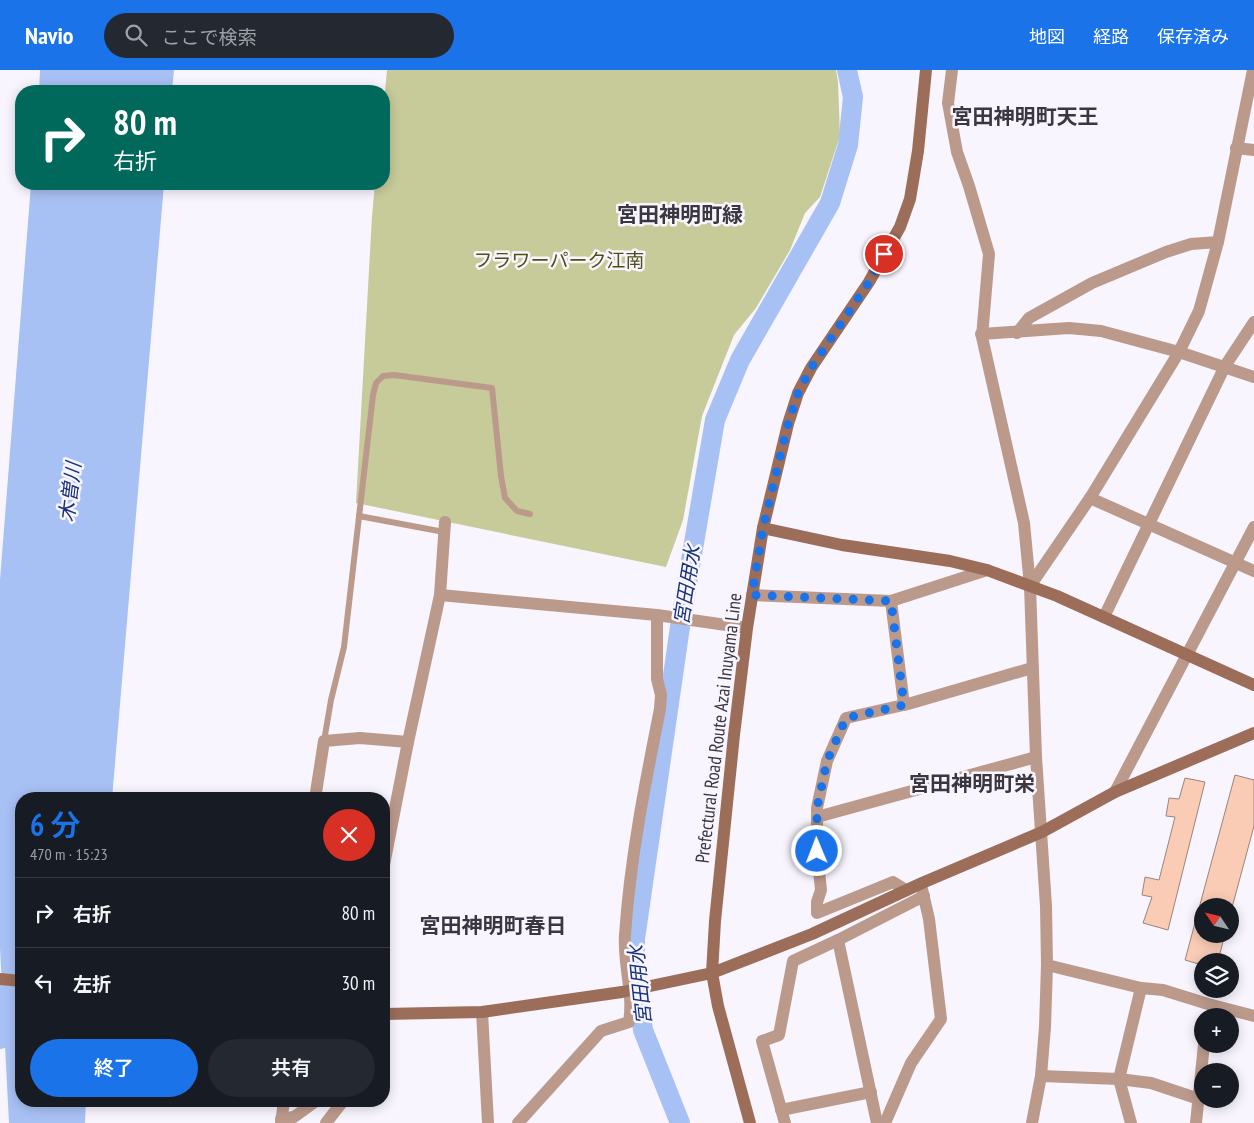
<!DOCTYPE html>
<html lang="ja">
<meta charset="utf-8">
<style>
body{margin:0;font-family:"PT Sans Narrow","Noto Sans JP",sans-serif;background:#242831;color:#f1f3f6;height:100vh;display:flex;flex-direction:column;font-size:19px;white-space:nowrap}
*{box-sizing:border-box;margin:0}
p{font-size:16px;color:#9ea1a6}
.icon{flex:none;width:28px;height:28px;fill:none;stroke:currentColor;stroke-width:2;stroke-linecap:round;stroke-linejoin:round}
.map{position:relative;flex:1;overflow:hidden}
.sheet{position:absolute;left:15px;top:722px;width:375px;height:315px;display:flex;flex-direction:column;background:#171b24;border-radius:20px;box-shadow:0 2px 12px #0003}
.sheet>*{flex:none}
.top-card{position:absolute;left:15px;top:15px;width:375px;height:105px;border-radius:20px;box-shadow:0 2px 12px #0003;background:#00695c;color:#fff;overflow:hidden}
.needle{width:32px;rotate:305deg}
.tools{position:absolute;left:1194px;top:828px;display:grid;gap:10px}
.tools a{display:grid;place-items:center;width:45px;height:45px;border-radius:50%;background:#171b24;box-shadow:0 2px 12px #0003;font-size:25px}
.pin{position:absolute;display:grid;place-items:center;width:42px;height:42px;color:#fff;margin:-21px;border:2px solid #fff;border-radius:50%;box-shadow:0 1px 5px #0007}
.me{position:absolute;width:55px;margin:-28px;rotate:359deg;stroke-linejoin:round;filter:drop-shadow(0 0 4px #0008)}
.turn{display:flex;align-items:center;gap:18px;height:105px;padding:0 15px;font-size:22px}
.turn .icon{width:65px;height:65px;stroke-width:2.5}
.turn b{display:block;font-size:35px;line-height:42px}
.round{display:grid;place-items:center;flex:none;width:52px;height:52px;border-radius:26px;background:#242831}
.headline{display:flex;align-items:center;justify-content:space-between;height:85px;padding:0 15px}
h1{font-size:30px;font-weight:600;line-height:38px;color:#1a73e8}
.cta{display:flex;gap:10px;margin-top:auto;padding:10px 15px}
.cta a{flex:1;height:58px;border-radius:30px;background:#1a73e8;color:#fff;font-size:20px;font-weight:600;line-height:58px;text-align:center}
.cta a+a{background:#242831;color:#f1f3f6}
ul{padding:0;list-style:none}
li{display:flex;align-items:center;gap:15px;height:70px;padding:0 15px;border-top:1px solid #363941}
li div{flex:1}
li b{display:block;font-size:19px}
li em{font-style:normal}
header{display:flex;align-items:center;gap:30px;box-sizing:border-box;height:70px;padding:0 25px;background:#1a73e8;color:#fff}
header strong{font-size:24px}
nav{display:flex;gap:28px;margin-inline-start:auto;font-size:18px}
.search{width:350px;height:45px;background:#242831;display:flex;align-items:center;gap:12px;box-sizing:border-box;padding:0 18px;border-radius:28px;color:#9ea1a6;font-size:19px}
.map>svg:first-child{display:block}
.green{fill:#c7ca99}
.water{fill:#a8c1f5}
.lines{fill:none;stroke-linecap:round;stroke-linejoin:round}
.river{stroke:#a8c1f5;stroke-width:20}
.building{fill:#faccb6;stroke:#9b857b}
.lane{stroke:#bb9a8c;stroke-width:6}
.street{stroke:#bb9a8c;stroke-width:12}
.secondary{stroke:#9c6d59;stroke-width:12}
.route{stroke:#1a73e8;stroke-width:9;stroke-dasharray:0 16.2}
.labels{text-anchor:middle;dominant-baseline:central;stroke-width:5;stroke-linejoin:round;paint-order:stroke}
.park-label{font-size:19px;fill:#4f5016;stroke:#f8f5fe}
.street-label{font-size:19px;fill:#3a3740;stroke:#f8f5fe}
.water-label{font-size:20px;font-style:italic;fill:#18337d;stroke:#f8f5fe}
.quarter-label{font-size:21px;font-weight:bold;fill:#3a3740;stroke:#f8f5fe}
</style>
<header>
<strong>Navio</strong>
<div class="search"><svg class="icon" aria-label="search" viewBox="0 0 24 24"><circle cx="10" cy="10" r="6"/><path d="M15 15l6 6"/></svg>ここで検索</div>
<nav><a>地図</a><a>経路</a><a>保存済み</a></nav>
</header>
<div class="map">
<svg width="1254" height="1053" viewBox="0 0 1254 1053">
<rect width="100%" height="100%" fill="#f8f5fe"/>
<polygon class="green" points="387,0 836,0 838,12 840,66 820,127 805,143 790,180 756,238 734,265 702,346 683,450 666,497 356,433 372,146 375,114 384,114 384,32"/>
<g class="water">
<polygon points="40,0 174,0 172,21 39,21"/>
<polygon points="31,114 164,114 112,729 21,729 21,1031 86,1031 85,1053 9,1053 0,878 0,510"/>
</g>
<g class="lines">
<g class="river">
<polyline points="0,969 7,920"/>
<polyline points="680,1053 643,960 635,901 635,869 682,543 715,350 740,290 830,133 848,75 853,27 847,0"/>
</g>
</g>
<g class="building">
<polygon points="1235,705 1254,710 1254,756 1230,845 1230,836 1202,836 1202,864 1225,864 1218,891 1202,891 1202,895 1185,890"/>
<polygon points="1185,708 1205,712 1168,860 1143,853 1152,827 1142,825 1145,807 1159,810 1175,747 1166,746 1169,728 1179,729"/>
</g>
<g class="lines">
<g class="lane">
<polyline points="359,446 444,462"/>
<polyline points="324,671 331,630 344,577 373,325 376,313 383,306 394,305 492,318 501,406 505,428 517,441 530,444"/>
</g>
<g class="street">
<polyline points="952,0 948,33 957,82 969,116 989,184 982,267 1024,453 1030,516 1036,687 1046,836 1047,895 1045,957 1041,1006 1032,1053"/>
<polyline points="1236,78 1254,80"/>
<polyline points="1017,263 1029,248 1092,213 1166,182 1191,174 1218,172"/>
<polyline points="981,264 1069,258 1101,261 1179,282 1254,307"/>
<polyline points="1090,428 1254,501"/>
<polyline points="1030,516 1090,428 1179,282 1199,241 1218,172 1253,0"/>
<polyline points="440,525 657,545 747,558"/>
<polyline points="752,525 891,531 987,500"/>
<polyline points="891,531 904,635"/>
<polyline points="1104,547 1225,296 1254,252"/>
<polyline points="1115,722 1254,457"/>
<polyline points="315,729 324,671 360,668 408,672"/>
<polyline points="817,747 1036,687"/>
<polyline points="384,795 408,672 440,525 445,452"/>
<polyline points="906,820 893,812 817,843 817,832 821,820 817,781 817,738 827,691 846,648 908,634 1032,598"/>
<polyline points="838,870 877,1053"/>
<polyline points="1047,895 1141,918 1163,920 1208,934 1254,946"/>
<polyline points="482,942 488,1053"/>
<polyline points="1041,1006 1119,1009 1151,1013 1199,1029"/>
<polyline points="781,1040 871,1022"/>
<polyline points="281,1049 294,1047 316,1031"/>
<polyline points="281,1053 284,1031"/>
<polyline points="326,1053 343,1031"/>
<path d="M518 1053 601 961 629 952C634 924 623 895 625 865 630 789 645 714 660 639L661 625 657 609V545"/>
<polyline points="785,1053 762,971 779,965 793,891 838,870 924,826"/>
<polyline points="885,1053 911,993 941,949 929,849 922,819"/>
<polyline points="1131,1053 1119,1009 1141,918"/>
<polyline points="1196,1053 1204,974"/>
</g>
<g class="secondary">
<polyline points="763,458 842,475 950,491 987,500 1057,526 1254,615"/>
<polyline points="0,909 21,911"/>
<polyline points="384,944 482,942 622,922 712,903 812,864 922,813 1042,762 1115,722 1254,663"/>
<polyline points="750,1053 718,936 712,903 715,851 734,665 747,558 763,458 788,354 798,323 811,298 869,212 900,157 910,129 918,81 926,0"/>
</g>
</g>
<g class="lines">
<polyline class="route" points="817,781 817,738 827,691 846,648 904,635 891,531 752,525 763,458 788,354 798,323 811,298 869,212 884,184"/>
</g>
<g class="labels">
<g class="park-label">
<text x="559" y="190">フラワーパーク江南</text>
</g>
<g class="street-label">
<text transform="translate(718 658) rotate(-83)">Prefectural Road Route Azai Inuyama Line</text>
</g>
<g class="water-label">
<text transform="translate(70 422) rotate(-83)">木曽川</text>
<text transform="translate(687 515) rotate(-81)">宮田用水</text>
<text transform="translate(640 915) rotate(-96)">宮田用水</text>
</g>
<g class="quarter-label">
<text x="1025" y="46">宮田神明町天王</text>
<text x="680" y="144">宮田神明町緑</text>
<text x="972" y="713">宮田神明町栄</text>
<text x="493" y="855">宮田神明町春日</text>
</g>
</g>
</svg>
<div class="tools">
<a><svg class="needle" viewBox="-14 -14 28 28"><path d="M0-13l5 13h-10z" fill="#e53935"/><path d="M0 13l5-13h-10z" fill="#9ea1a6"/></svg></a>
<a><svg class="icon" aria-label="layers" viewBox="0 0 24 24"><path d="M12 4l9 5-9 5-9-5zM3 14l9 5 9-5"/></svg></a>
<a>+</a>
<a>−</a>
</div>
<div class="pin" style="left:884px;top:184px;background:#d93025"><svg class="icon" aria-label="arrive" viewBox="0 0 24 24"><path d="M6 21V4h12l-3 4 3 4H6"/></svg></div>
<svg class="me" style="left:817px;top:781px" viewBox="-20 -20 40 40"><circle r="17" fill="#1a73e8" stroke="#fff" stroke-width="3"/><path d="M0-11L8 9 0 5-8 9z" fill="#fff"/></svg>
<div class="top-card">
<div class="turn"><svg class="icon" aria-label="right" viewBox="0 0 24 24"><path d="M7 20v-9h11M14 6l5 5-5 5"/></svg><div><b>80 m</b>右折</div></div>
</div>
<section class="sheet">
<div class="headline"><div><h1>6 分</h1><p>470 m · 15:23</p></div><a class="round" style="background:#d93025;color:#fff"><svg class="icon" aria-label="close" viewBox="0 0 24 24"><path d="M6 6l12 12M18 6L6 18"/></svg></a></div>
<ul>
<li><svg class="icon" aria-label="right" viewBox="0 0 24 24"><path d="M7 20v-9h11M14 6l5 5-5 5"/></svg><div><b>右折</b></div><em>80 m</em></li>
<li><svg class="icon" aria-label="left" viewBox="0 0 24 24"><path d="M17 20v-9H6M10 6l-5 5 5 5"/></svg><div><b>左折</b></div><em>30 m</em></li>
</ul>
<div class="cta"><a>終了</a><a>共有</a></div>
</section>
</div>
